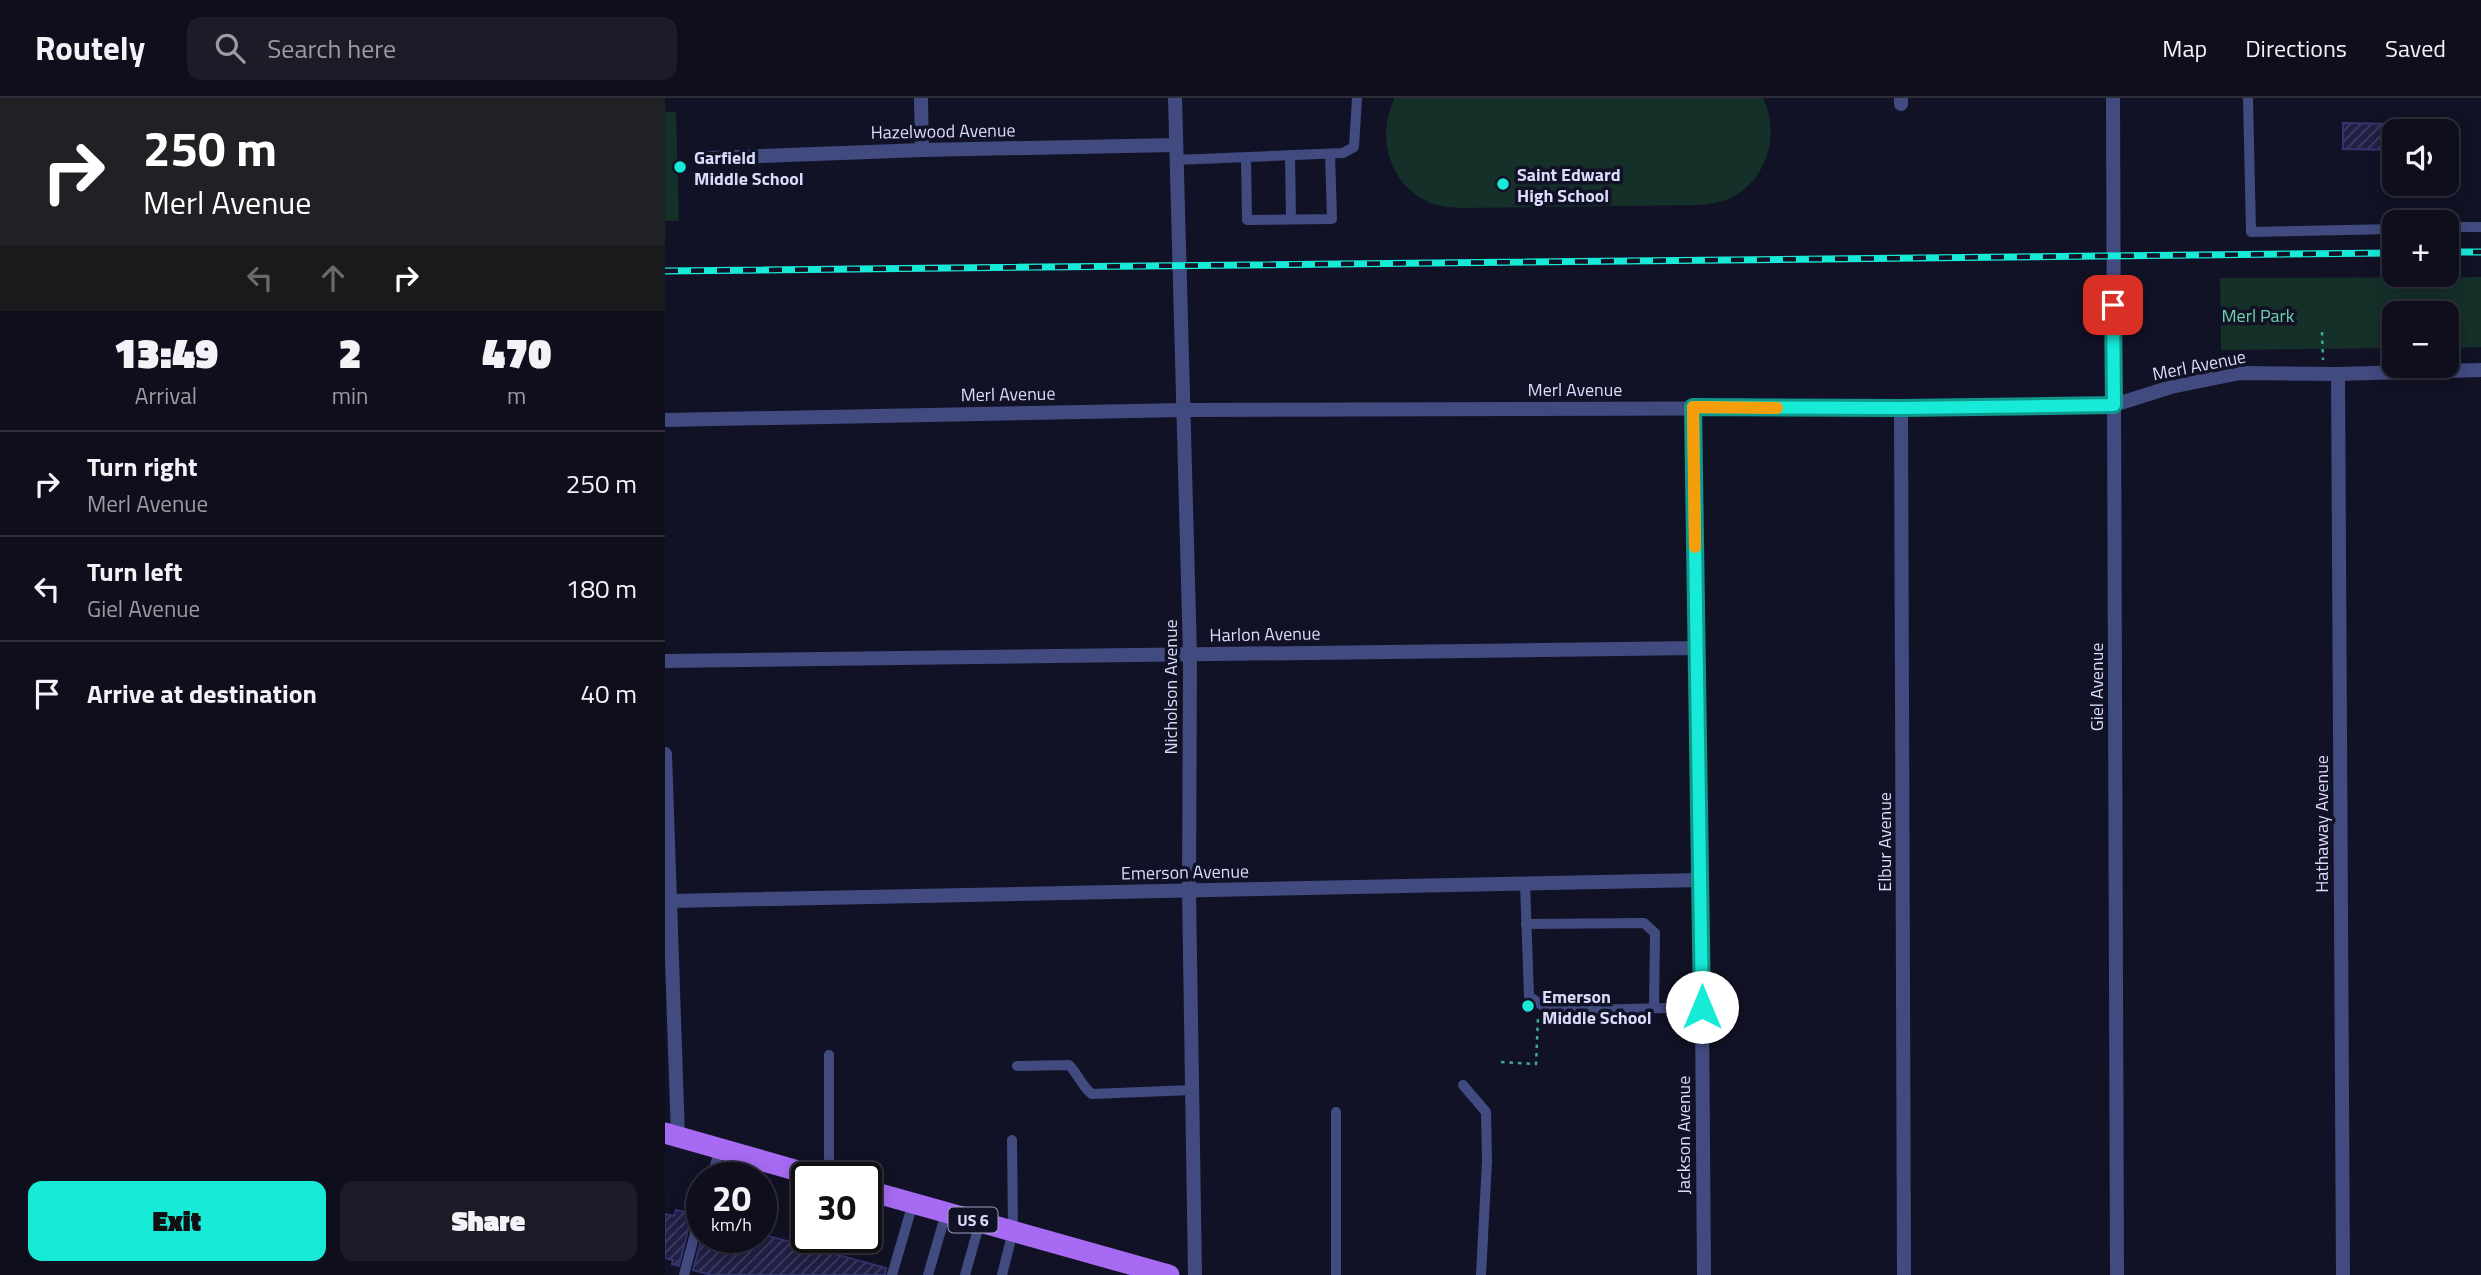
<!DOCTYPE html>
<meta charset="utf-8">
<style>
body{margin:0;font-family:"Titillium Web",sans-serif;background:#1c1c29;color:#f1f3f6;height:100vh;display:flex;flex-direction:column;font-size:26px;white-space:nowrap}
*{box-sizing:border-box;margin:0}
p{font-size:23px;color:#9b9ca3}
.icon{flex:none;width:38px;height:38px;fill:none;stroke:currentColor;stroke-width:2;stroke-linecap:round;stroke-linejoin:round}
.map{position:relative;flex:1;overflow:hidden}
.side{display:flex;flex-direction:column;background:#0e0e1c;width:665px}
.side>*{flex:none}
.hud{background:#202124;color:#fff;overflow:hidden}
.fabs{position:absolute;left:1717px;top:21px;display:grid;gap:14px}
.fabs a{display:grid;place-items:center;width:77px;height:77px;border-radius:14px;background:#0e0e1c;box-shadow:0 4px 18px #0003,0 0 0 2px #2e2e3b;font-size:35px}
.speed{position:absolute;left:21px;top:1064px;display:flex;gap:14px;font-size:35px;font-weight:700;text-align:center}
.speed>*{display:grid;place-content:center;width:91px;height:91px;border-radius:50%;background:#0e0e1c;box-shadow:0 4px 18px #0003,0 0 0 2px #2e2e3b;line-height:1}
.speed small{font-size:18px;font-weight:400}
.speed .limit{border:4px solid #111;border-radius:10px;background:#fff;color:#111}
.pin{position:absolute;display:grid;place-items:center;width:60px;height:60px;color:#fff;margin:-30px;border-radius:14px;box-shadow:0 4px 10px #0006}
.me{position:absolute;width:77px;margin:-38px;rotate:0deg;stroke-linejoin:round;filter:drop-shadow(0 0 5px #0008)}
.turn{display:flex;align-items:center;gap:24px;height:147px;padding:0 28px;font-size:32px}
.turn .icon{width:91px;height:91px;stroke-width:2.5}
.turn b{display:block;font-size:49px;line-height:60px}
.lanes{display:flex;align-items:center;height:66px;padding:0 28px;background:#0003;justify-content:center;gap:35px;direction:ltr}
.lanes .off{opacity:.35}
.eta{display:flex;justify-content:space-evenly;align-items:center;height:119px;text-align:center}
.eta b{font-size:42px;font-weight:800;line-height:49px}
.button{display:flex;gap:14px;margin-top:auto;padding:14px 28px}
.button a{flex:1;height:80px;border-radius:14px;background:#18ead8;color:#111;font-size:28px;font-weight:800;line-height:80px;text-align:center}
.button a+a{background:#1c1c29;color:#f1f3f6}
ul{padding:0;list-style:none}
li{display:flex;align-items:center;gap:21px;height:105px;padding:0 28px;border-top:2px solid #2e2e3b}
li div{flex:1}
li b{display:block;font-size:26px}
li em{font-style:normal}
header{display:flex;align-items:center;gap:42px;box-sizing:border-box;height:98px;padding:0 35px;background:#0e0e1c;border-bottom:2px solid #2e2e3b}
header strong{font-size:33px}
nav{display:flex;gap:38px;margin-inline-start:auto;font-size:24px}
.search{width:490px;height:63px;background:#1c1c29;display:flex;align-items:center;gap:18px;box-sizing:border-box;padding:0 24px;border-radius:14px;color:#9b9ca3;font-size:26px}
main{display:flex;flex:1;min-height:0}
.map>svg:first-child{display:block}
.park{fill:#152f29}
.building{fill:url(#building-hatch);stroke:#34346f;stroke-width:2}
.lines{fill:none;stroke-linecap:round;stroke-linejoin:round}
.path{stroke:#3bae92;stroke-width:2.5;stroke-dasharray:3.5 5;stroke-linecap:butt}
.lane{stroke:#414b80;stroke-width:10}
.street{stroke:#414b80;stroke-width:14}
.primary{stroke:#a66bf2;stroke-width:21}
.rail-casing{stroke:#18ead8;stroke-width:7}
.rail{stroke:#121226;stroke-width:4.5;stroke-dasharray:13;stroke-linecap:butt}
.route-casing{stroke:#10988c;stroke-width:18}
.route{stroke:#18ead8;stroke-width:12}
.slow{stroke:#f59e0b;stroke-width:12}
.poi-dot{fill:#18ead8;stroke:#121226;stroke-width:2.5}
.labels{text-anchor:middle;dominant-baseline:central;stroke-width:7;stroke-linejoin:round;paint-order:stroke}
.shield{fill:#121226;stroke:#9e9fbc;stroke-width:2}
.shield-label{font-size:16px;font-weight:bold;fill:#dadcfc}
.street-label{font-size:18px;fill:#dadcfc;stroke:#121226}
.poi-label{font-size:18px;font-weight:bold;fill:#dadcfc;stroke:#121226;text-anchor:start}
.park-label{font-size:18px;fill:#6cd6a7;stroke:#121226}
</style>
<header>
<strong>Routely</strong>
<div class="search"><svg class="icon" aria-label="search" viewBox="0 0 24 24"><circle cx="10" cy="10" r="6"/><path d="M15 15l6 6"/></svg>Search here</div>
<nav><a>Map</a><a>Directions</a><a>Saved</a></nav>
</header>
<main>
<section class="side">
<div class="hud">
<div class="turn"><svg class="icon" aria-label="right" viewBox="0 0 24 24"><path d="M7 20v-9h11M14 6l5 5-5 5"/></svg><div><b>250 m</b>Merl Avenue</div></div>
<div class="lanes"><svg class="icon off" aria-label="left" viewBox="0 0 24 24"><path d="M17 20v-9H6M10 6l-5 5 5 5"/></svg><svg class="icon off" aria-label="ahead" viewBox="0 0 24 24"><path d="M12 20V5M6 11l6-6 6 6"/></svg><svg class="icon" aria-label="right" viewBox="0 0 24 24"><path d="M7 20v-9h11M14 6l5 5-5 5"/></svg></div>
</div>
<div class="eta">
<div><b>13:49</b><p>Arrival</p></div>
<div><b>2</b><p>min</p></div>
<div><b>470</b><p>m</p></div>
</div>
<ul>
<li><svg class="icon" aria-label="right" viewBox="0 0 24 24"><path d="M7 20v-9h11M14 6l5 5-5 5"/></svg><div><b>Turn right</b><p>Merl Avenue</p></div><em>250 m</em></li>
<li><svg class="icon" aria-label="left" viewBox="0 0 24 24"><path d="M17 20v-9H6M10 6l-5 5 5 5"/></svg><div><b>Turn left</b><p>Giel Avenue</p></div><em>180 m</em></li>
<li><svg class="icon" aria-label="arrive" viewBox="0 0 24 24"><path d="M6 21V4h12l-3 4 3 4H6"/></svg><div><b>Arrive at destination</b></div><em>40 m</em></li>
</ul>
<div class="button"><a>Exit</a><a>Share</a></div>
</section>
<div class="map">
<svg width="1816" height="1177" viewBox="0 0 1816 1177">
<defs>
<pattern id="building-hatch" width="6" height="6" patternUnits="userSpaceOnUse" patternTransform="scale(1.75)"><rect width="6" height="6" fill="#201f45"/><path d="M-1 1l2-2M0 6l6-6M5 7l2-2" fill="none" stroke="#403f61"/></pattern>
</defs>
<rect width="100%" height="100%" fill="#121226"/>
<g class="park">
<path d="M730 0H1098C1117 38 1100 89 1058 103 1051 105 1043 106 1036 107L795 110C784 109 772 108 763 104 723 85 711 37 730 0Z"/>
<polygon points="0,14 11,14 14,123 0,123"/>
<polygon points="1816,179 1816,249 1782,250 1782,215 1729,215 1729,250 1556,252 1555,180"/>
</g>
<g class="building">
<polygon points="1678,25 1729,26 1729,52 1678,51"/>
<polygon points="11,1112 27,1116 14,1168 7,1166 8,1162 0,1160 0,1116 9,1118"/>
<polygon points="96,1136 221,1170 220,1177 46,1177 28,1172 37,1139 96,1139"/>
</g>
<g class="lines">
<g class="path">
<polyline points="1657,234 1658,262"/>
<polyline points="836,964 871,966 873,919"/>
</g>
<g class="lane">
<polyline points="1583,0 1586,134 1729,131"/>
<polyline points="625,57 626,121"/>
<polyline points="581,60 582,122 667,121 665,56"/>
<polyline points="511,62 678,55 689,49 692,0"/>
<polyline points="1782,129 1816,129"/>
<polyline points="860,786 864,898 885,913 1037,909"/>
<polyline points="861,826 979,825 990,835 989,910"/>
<path d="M352 968 404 967C413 976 418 990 427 996L527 992"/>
<polyline points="798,987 821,1014 822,1063 816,1177"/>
<polyline points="46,1080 55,1051"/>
<polyline points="164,1080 164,957"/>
<polyline points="19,1177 37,1109"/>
<polyline points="227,1177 248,1105"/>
<polyline points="263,1177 281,1115"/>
<polyline points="300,1177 315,1124"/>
<polyline points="337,1177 348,1133 347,1042"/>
<polyline points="671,1177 671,1014"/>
</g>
<g class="street">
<polyline points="256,0 257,52"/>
<polyline points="510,0 525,557 524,793 530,1177"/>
<polyline points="1448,0 1452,1177"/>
<polyline points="1236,6 1236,0"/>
<polyline points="46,60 257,52 511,47"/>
<polyline points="1673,276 1678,1177"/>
<polyline points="1028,309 1036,782 1039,1177"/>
<polyline points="1236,310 1239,1177"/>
<polyline points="0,322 520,312 1236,310 1449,307 1506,289 1575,275 1673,276 1816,272"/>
<polyline points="0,563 1032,550"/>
<polyline points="0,656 13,1039"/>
<polyline points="5,803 1036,782"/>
</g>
<g class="primary">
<polyline points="0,1035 158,1080"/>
<polyline points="201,1092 504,1177"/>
</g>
<g class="rail-casing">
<g id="rail">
<polyline points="1782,154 1816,154"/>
<polyline points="0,173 1729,155"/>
</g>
</g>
<use href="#rail" class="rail"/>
</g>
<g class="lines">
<g class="route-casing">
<polyline id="route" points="1037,909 1028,309 1236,310 1449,307 1448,207"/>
</g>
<use href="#route" class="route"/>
<polyline class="slow" points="1030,449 1028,309 1112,310"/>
</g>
<g class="poi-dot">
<circle cx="15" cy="69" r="7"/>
<circle cx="838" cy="86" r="7"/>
<circle cx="863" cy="908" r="7"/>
</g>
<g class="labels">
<rect class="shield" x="283.5" y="1109.5" width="49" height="25" rx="5"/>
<g class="shield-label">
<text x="308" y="1122">US 6</text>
</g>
<g class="street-label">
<text transform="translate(278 33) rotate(-1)">Hazelwood Avenue</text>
<text transform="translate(1534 267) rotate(-11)">Merl Avenue</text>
<text x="910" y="291">Merl Avenue</text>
<text transform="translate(343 296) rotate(-1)">Merl Avenue</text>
<text transform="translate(600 536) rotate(-1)">Harlon Avenue</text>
<text transform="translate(505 589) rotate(-90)">Nicholson Avenue</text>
<text transform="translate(1431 589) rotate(-90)">Giel Avenue</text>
<text transform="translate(1656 726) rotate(-90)">Hathaway Avenue</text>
<text transform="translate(1219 744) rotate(-90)">Elbur Avenue</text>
<text transform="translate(520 774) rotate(-1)">Emerson Avenue</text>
<text transform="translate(1018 1037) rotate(-90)">Jackson Avenue</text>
</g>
<g class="poi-label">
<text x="29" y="59">Garfield<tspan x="29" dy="21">Middle School</tspan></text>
<text x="852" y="76">Saint Edward<tspan x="852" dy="21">High School</tspan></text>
<text x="877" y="898">Emerson<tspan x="877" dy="21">Middle School</tspan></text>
</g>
<g class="park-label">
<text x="1593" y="217">Merl Park</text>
</g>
</g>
</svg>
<div class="fabs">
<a><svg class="icon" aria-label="sound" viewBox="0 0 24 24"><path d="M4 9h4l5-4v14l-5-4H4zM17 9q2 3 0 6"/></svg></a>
<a>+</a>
<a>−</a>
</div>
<div class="speed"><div>20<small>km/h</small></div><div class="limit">30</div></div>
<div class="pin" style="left:1448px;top:207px;background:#d93025"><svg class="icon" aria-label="arrive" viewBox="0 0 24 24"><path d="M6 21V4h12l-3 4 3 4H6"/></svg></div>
<svg class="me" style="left:1037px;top:909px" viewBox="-20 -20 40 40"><circle r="19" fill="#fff"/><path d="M0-13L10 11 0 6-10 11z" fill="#18ead8"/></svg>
</div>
</main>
